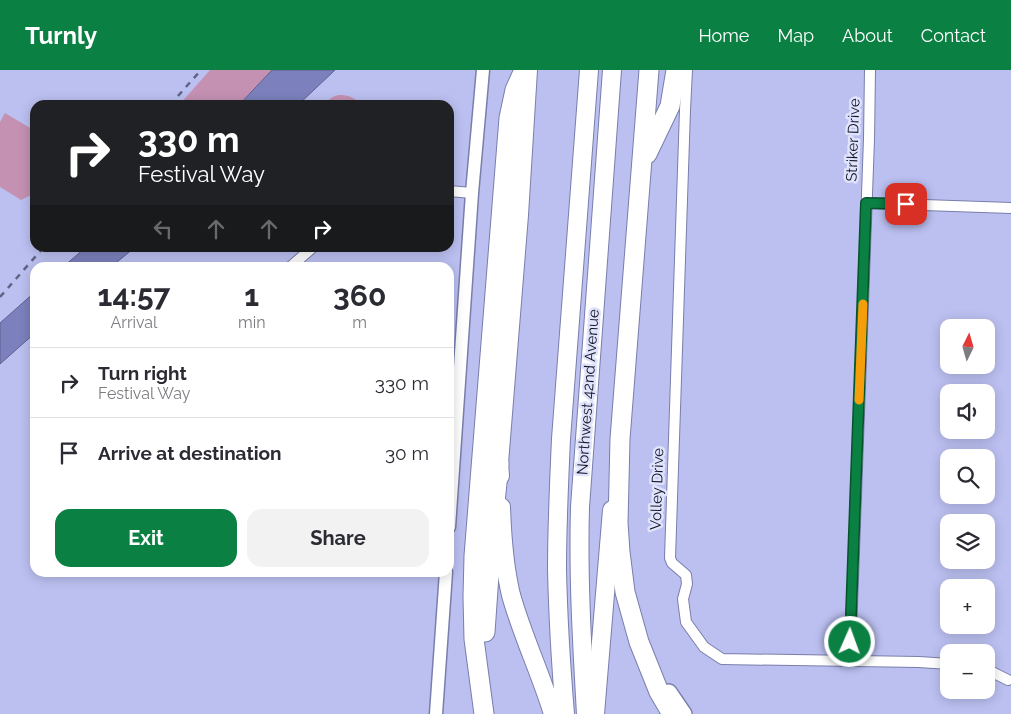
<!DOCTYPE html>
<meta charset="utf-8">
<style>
body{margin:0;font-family:Raleway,sans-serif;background:#f2f2f3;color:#2b2b33;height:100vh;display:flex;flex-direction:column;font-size:19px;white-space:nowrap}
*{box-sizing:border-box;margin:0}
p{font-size:16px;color:#7c7c81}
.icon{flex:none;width:28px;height:28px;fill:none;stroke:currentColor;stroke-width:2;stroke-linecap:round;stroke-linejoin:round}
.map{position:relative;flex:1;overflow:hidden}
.panel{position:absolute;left:30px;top:192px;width:424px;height:315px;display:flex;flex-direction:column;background:#fff;border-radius:15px;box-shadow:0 2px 12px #0003}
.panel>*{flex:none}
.guide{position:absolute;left:30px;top:30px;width:424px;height:152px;border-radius:15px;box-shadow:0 2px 12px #0003;background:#202124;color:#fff;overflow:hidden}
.needle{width:32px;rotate:5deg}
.buttons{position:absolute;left:940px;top:249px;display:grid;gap:10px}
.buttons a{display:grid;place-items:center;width:55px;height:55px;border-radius:10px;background:#fff;box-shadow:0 2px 12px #0003;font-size:25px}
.pin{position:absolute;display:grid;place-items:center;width:42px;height:42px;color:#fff;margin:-21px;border-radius:10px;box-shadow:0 2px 8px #0006}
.me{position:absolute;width:55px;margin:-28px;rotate:2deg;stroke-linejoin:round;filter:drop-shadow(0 0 4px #0008)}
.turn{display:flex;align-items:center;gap:18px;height:105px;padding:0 25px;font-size:22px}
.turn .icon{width:65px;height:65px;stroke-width:2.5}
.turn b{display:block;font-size:35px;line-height:42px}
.lanes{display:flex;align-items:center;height:48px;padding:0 25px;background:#0003;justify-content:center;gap:25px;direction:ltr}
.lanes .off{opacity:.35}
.eta{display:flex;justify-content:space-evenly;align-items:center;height:85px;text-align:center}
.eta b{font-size:30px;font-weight:700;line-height:35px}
.cta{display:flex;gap:10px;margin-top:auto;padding:10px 25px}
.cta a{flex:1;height:58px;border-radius:15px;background:#0b8043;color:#fff;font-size:20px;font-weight:700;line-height:58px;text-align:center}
.cta a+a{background:#f2f2f3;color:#2b2b33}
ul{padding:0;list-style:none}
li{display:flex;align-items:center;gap:15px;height:70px;padding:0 25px;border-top:1px solid #e1e1e2}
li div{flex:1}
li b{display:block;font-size:19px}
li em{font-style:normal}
header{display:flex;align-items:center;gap:30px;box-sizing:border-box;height:70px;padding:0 25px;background:#0b8043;color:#fff}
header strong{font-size:24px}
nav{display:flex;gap:28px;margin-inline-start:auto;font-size:18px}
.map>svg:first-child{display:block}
.grass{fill:#c591b3}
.water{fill:#7c81bd;stroke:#5c608f}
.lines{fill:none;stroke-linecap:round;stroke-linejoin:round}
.minor-casing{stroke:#797eab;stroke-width:12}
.tertiary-casing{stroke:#797eab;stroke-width:15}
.secondary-casing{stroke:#797eab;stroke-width:18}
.trunk-casing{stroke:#797eab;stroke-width:20}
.motorway-casing{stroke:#797eab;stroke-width:21}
.minor{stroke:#fff;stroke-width:10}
.tertiary{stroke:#fff;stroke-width:12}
.secondary{stroke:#fff;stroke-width:15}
.trunk{stroke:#fff;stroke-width:18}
.motorway{stroke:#fff;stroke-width:19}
.rail{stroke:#606383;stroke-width:2.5;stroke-dasharray:6 6;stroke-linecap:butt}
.route-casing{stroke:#07532c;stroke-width:12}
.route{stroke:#0b8043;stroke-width:9}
.slow{stroke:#f59e0b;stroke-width:9}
.labels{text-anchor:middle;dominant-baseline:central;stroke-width:5;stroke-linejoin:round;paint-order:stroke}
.street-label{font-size:15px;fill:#121324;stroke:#e0e3fc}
</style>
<header>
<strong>Turnly</strong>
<nav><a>Home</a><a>Map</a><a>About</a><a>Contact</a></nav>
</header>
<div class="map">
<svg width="1011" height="644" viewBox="0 0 1011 644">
<rect width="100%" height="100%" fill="#bbc0f1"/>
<g class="grass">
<polygon points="210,0 272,0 239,35 179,35"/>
<path d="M339 25C348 25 355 27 360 35H325C328 29 333 26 339 25Z"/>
<polygon points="5,43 35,61 35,123 21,130 0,117 0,52"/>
</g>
<g class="water">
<polygon points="272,0 335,0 298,35 239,35"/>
<polygon points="85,178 134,178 111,197 63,197"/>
<polygon points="35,222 35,263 0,294 0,253"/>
</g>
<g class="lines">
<g class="minor-casing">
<g id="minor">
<polyline points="687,0 685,40 670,488 672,493 686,505 687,514 683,529 686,552 704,577 722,589 919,592 949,594"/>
<polyline points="449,121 472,123"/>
<polyline points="866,133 1011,138"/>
<polyline points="289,198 312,178"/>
<polyline points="850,591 869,69 870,0"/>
<polyline points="986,599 1008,610"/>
</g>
</g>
<g class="tertiary-casing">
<g id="tertiary">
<polyline points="449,457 472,123 483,0"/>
<polyline points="436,644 446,502"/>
</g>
</g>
<g class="secondary-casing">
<polyline id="secondary" points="669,622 684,644"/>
</g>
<g class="trunk-casing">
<g id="trunk">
<polyline points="500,406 499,393 519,145 528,0"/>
<path d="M501 437C502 467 504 496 511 525 522 565 541 604 553 644"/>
<path d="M565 644C561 596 558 547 557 499 557 455 559 412 561 369L589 0"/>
<path d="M586 644C582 575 578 506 580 437L612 0"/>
<polyline points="595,644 612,440"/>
</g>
</g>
<g class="motorway-casing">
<g id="motorway">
<polyline points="649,0 620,369 618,453 620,482 625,522 639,572 659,622 672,644"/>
<polyline points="647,84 670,36 676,0"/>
<polyline points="485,562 492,462 499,393"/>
<polyline points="484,644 474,569 473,527 474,486 509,48 515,20 524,0"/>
</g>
</g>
<use href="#minor" class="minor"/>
<use href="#tertiary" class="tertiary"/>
<use href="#secondary" class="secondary"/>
<use href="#trunk" class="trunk"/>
<use href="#motorway" class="motorway"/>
<g class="rail">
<polyline points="170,35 201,0"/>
<polyline points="0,227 43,178"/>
</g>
</g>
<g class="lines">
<g class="route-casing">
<polyline id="route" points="850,572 866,133 906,134"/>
</g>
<use href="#route" class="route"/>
<polyline class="slow" points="859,330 863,234"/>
</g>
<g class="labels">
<g class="street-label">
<text transform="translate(853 70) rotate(-88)">Striker Drive</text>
<text transform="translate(588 322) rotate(-86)">Northwest 42nd Avenue</text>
<text transform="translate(657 419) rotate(-88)">Volley Drive</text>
</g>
</g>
</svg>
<div class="buttons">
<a><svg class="needle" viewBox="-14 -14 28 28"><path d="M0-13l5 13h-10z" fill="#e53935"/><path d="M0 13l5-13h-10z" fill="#7c7c81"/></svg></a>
<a><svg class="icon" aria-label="sound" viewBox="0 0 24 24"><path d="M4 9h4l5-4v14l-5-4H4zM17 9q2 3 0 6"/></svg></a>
<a><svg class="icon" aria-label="search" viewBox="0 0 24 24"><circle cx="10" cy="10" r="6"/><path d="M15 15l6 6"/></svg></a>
<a><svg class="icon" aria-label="layers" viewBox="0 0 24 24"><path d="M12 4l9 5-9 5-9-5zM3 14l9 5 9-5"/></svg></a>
<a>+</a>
<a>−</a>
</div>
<div class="pin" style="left:906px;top:134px;background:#d93025"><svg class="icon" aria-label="arrive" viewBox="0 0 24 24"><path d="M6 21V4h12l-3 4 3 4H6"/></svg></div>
<svg class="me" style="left:850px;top:572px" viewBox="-20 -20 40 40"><circle r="17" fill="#0b8043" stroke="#fff" stroke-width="3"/><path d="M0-11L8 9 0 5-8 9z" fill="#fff"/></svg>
<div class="guide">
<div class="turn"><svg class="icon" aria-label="right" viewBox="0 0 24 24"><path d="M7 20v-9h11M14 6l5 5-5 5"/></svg><div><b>330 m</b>Festival Way</div></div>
<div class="lanes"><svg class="icon off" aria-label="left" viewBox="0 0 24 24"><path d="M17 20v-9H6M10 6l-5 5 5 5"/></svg><svg class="icon off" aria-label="ahead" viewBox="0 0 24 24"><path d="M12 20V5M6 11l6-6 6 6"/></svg><svg class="icon off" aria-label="ahead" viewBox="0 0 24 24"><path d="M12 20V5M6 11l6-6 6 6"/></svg><svg class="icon" aria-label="right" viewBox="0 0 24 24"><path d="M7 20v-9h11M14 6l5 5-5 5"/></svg></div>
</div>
<section class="panel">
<div class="eta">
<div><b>14:57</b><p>Arrival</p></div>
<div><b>1</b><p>min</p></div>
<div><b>360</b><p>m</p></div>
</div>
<ul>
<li><svg class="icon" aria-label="right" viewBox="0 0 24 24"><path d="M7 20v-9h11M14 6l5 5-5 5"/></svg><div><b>Turn right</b><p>Festival Way</p></div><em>330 m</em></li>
<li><svg class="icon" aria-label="arrive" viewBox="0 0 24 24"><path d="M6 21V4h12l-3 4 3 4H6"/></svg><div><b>Arrive at destination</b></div><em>30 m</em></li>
</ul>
<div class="cta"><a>Exit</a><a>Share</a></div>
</section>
</div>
